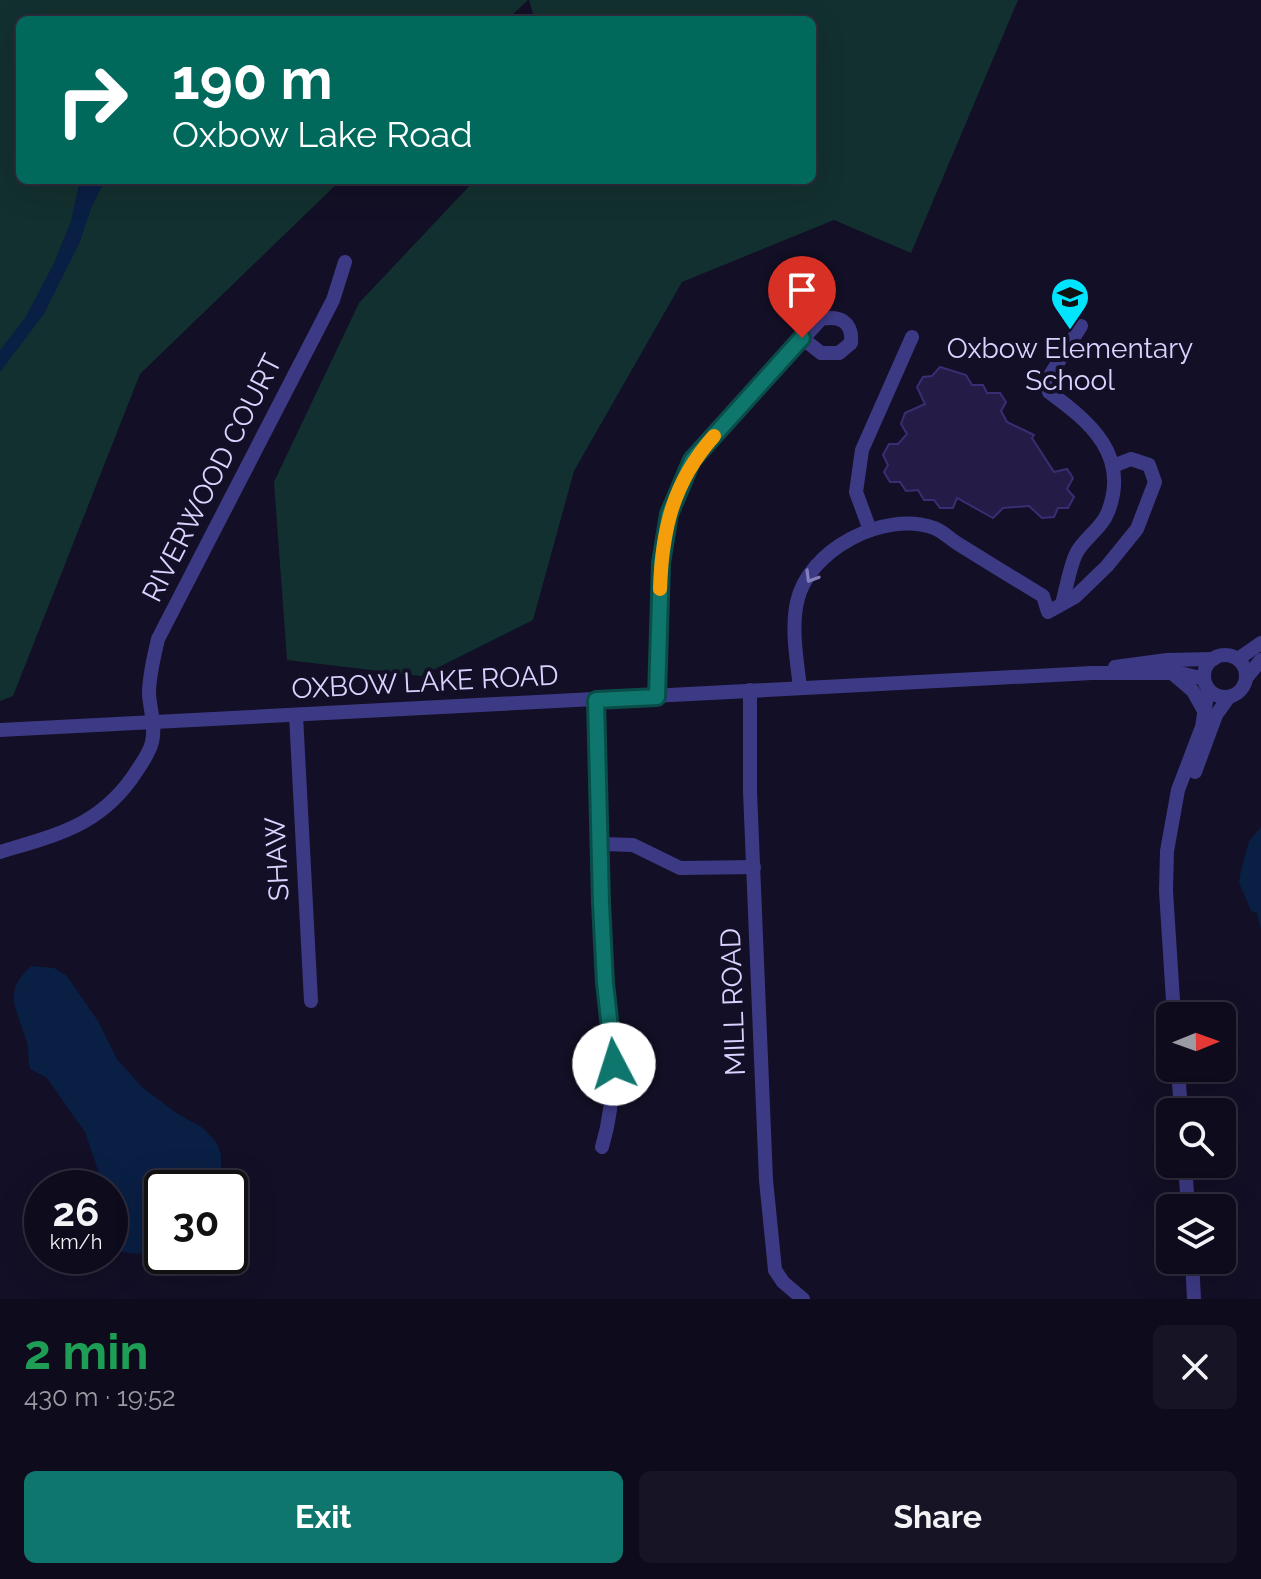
<!DOCTYPE html>
<meta charset="utf-8">
<style>
body{margin:0;font-family:Raleway,sans-serif;background:#171425;color:#f1f3f6;height:100vh;display:flex;flex-direction:column;font-size:30px;white-space:nowrap}
*{box-sizing:border-box;margin:0}
p{font-size:26px;color:#9b9ba3}
.icon{flex:none;width:44px;height:44px;fill:none;stroke:currentColor;stroke-width:2;stroke-linecap:round;stroke-linejoin:round}
.map{position:relative;height:1299px;overflow:hidden}
.sheet{display:flex;flex-direction:column;background:#0e0b1c;flex:1}
.sheet>*{flex:none}
.guide{position:absolute;left:16px;top:16px;width:800px;height:168px;border-radius:12px;box-shadow:0 8px 32px #0002,0 0 0 2px #2e2b3b;background:#00695c;color:#fff;overflow:hidden}
.needle{width:52px;rotate:89deg}
.tools{position:absolute;left:1156px;top:1002px;display:grid;gap:16px}
.tools a{display:grid;place-items:center;width:80px;height:80px;border-radius:12px;background:#0e0b1c;box-shadow:0 8px 32px #0002,0 0 0 2px #2e2b3b;font-size:40px}
.speed{position:absolute;left:24px;top:1170px;display:flex;gap:16px;font-size:40px;font-weight:700;text-align:center}
.speed>*{display:grid;place-content:center;width:104px;height:104px;border-radius:50%;background:#0e0b1c;box-shadow:0 8px 32px #0002,0 0 0 2px #2e2b3b;line-height:1}
.speed small{font-size:20px;font-weight:400}
.speed .limit{border:4px solid #111;border-radius:12px;background:#fff;color:#111}
.pin{position:absolute;display:grid;place-items:center;width:68px;height:68px;color:#fff;margin:-82px -34px;border-radius:50% 50% 50% 0;rotate:-45deg;box-shadow:0 0 8px #0007}
.pin .icon{rotate:45deg}
.me{position:absolute;width:88px;margin:-44px;rotate:355deg;stroke-linejoin:round;filter:drop-shadow(0 0 6px #0008)}
.turn{display:flex;align-items:center;gap:28px;height:168px;padding:0 24px;font-size:36px}
.turn .icon{width:104px;height:104px;stroke-width:2.5}
.turn b{display:block;font-size:56px;line-height:68px}
.round{display:grid;place-items:center;flex:none;width:84px;height:84px;border-radius:12px;background:#171425}
.head{display:flex;align-items:center;justify-content:space-between;height:136px;padding:0 24px}
h1{font-size:48px;font-weight:700;line-height:60px;color:#1e9e55}
.button{display:flex;gap:16px;margin-top:auto;padding:16px 24px}
.button a{flex:1;height:92px;border-radius:12px;background:#0f766e;color:#fff;font-size:32px;font-weight:700;line-height:92px;text-align:center}
.button a+a{background:#171425;color:#f1f3f6}
.map>svg:first-child{display:block}
.green{fill:#12302f}
.water{fill:#0a1f44}
.building{fill:#241b47;stroke:#3b2d73;stroke-width:2}
.lines{fill:none;stroke-linecap:round;stroke-linejoin:round}
.minor{stroke:#3d3a85;stroke-width:14}
.oneway{stroke:#837fbc}
.route-casing{stroke:#0a4d48;stroke-width:20}
.route{stroke:#0f766e;stroke-width:14}
.slow{stroke:#f59e0b;stroke-width:14}
.labels{text-anchor:middle;dominant-baseline:central;stroke-width:8;stroke-linejoin:round;paint-order:stroke}
.poi-label{font-size:28px;fill:#d9d4ff;stroke:#130f26}
.street-label{font-size:28px;fill:#d9d4ff;stroke:#130f26}
</style>
<div class="map">
<svg width="1261" height="1299" viewBox="0 0 1261 1299">
<rect width="100%" height="100%" fill="#130f26"/>
<g class="green">
<polygon points="0,0 528,0 507,20 20,20 20,180 341,180 140,374 13,696 0,701"/>
<polygon points="529,0 1018,0 911,253 834,220 682,282 574,471 533,620 421,676 287,660 274,482 359,303 475,180 812,180 812,20 535,20"/>
</g>
<g class="water">
<polygon points="80,180 105,180 91,209 79,244 44,314 0,372 0,350 25,318 54,263 71,221"/>
<polygon points="1261,827 1261,930 1257,913 1251,911 1239,882 1241,870 1249,841"/>
<path d="M31 966 54 968 66 975 98 1021 117 1059 142 1087 176 1113 203 1128 216 1142 221 1154V1172L214 1188H162V1246C145 1256 127 1256 110 1247V1188H104L85 1132 47 1078 30 1069C28 1060 29 1051 27 1043 19 1012 0 994 31 966Z"/>
</g>
<polygon class="building" points="940,367 966,375 972,385 983,385 987,393 1000,393 1006,402 1001,411 1007,422 1034,435 1032,438 1054,472 1067,469 1073,478 1067,489 1074,497 1068,508 1058,508 1054,517 1042,518 1029,506 1003,508 993,518 957,498 953,508 940,508 934,500 924,500 918,490 906,491 900,482 890,482 884,472 888,465 883,455 889,444 898,444 907,434 901,424 905,413 925,404 917,387 923,377 932,376"/>
<g class="lines">
<g class="minor">
<polyline points="870,530 856,492 862,450 912,337"/>
<path d="M1062 604C1066 589 1069 571 1075 556 1081 540 1101 530 1108 512 1130 455 1090 422 1049 392L1047 380 1081 326"/>
<circle cx="1225" cy="676" r="21"/>
<polyline points="1238,659 1261,643"/>
<polyline points="1115,667 1167,660 1214,659"/>
<polyline points="1172,673 1193,691 1204,711"/>
<polyline points="1247,677 1261,660"/>
<path d="M800 688C797 660 791 630 797 602 808 550 884 510 934 528 943 531 951 540 960 545 987 562 1015 579 1043 596L1048 612 1075 597 1107 566 1137 529 1155 482 1149 465 1131 459 1113 466"/>
<polyline points="750,690 750,791 766,1180 775,1270 783,1282 803,1299"/>
<path d="M657 697 661 563 669 514 692 460 821 319C840 315 853 322 851 343L839 353H821L802 338"/>
<path d="M596 700C600 776 599 852 603 927 606 1002 624 1074 602 1147"/>
<polyline points="296,715 311,1001"/>
<polyline points="0,730 1092,673 1180,673 1204,679"/>
<polyline points="1195,772 1216,715 1229,697"/>
<polyline points="601,844 633,845 680,868 754,867"/>
<path d="M0 852C59 834 103 825 138 769 143 761 150 752 152 742 156 726 150 710 149 694 149 675 154 657 158 639L333 300 345 262"/>
<polyline points="1174,1016 1166,891 1167,851 1178,790 1202,727 1208,689"/>
<polyline points="1178,1068 1181,1112"/>
<polyline points="1185,1164 1188,1208"/>
<polyline points="1192,1260 1194,1299"/>
</g>
</g>
<defs><path id="oneway-chevron" d="M-2-3.5L2.5 0L-2 3.5" fill="none" stroke-width="1.6" stroke-linecap="round" stroke-linejoin="round" transform="scale(2)"/></defs>
<use class="oneway" href="#oneway-chevron" transform="translate(811 577) rotate(121)"/>
<g class="lines">
<g class="route-casing">
<polyline id="route" points="614,1064 605,983 601,903 596,700 657,697 661,563 669,514 692,460 802,338"/>
</g>
<use href="#route" class="route"/>
<path class="slow" d="M660 589C662 529 673 482 714 436"/>
</g>
<defs>
<g id="school-pin" transform="scale(2)"><path d="M0 17L-7.5 6A9.5 9.5 0 1 1 7.5 6Z" fill="#00e5ff" stroke="#130f26"/><path d="M0-5L7-2L0 1L-7-2ZM-4 1L0 2.5L4 1V4Q0 6-4 4Z" fill="#111"/></g>
</defs>
<g fill-rule="evenodd">
<use href="#school-pin" x="1070" y="297"/>
</g>
<g class="labels">
<g class="poi-label">
<text x="1070" y="348">Oxbow Elementary<tspan x="1070" dy="32">School</tspan></text>
</g>
<g class="street-label">
<text transform="translate(212 478) rotate(-63)">RIVERWOOD COURT</text>
<text transform="translate(425 682) rotate(-3)">OXBOW LAKE ROAD</text>
<text transform="translate(277 859) rotate(-93)">SHAW</text>
<text transform="translate(733 1002) rotate(-92)">MILL ROAD</text>
</g>
</g>
</svg>
<div class="tools">
<a><svg class="needle" viewBox="-14 -14 28 28"><path d="M0-13l5 13h-10z" fill="#e53935"/><path d="M0 13l5-13h-10z" fill="#9b9ba3"/></svg></a>
<a><svg class="icon" aria-label="search" viewBox="0 0 24 24"><circle cx="10" cy="10" r="6"/><path d="M15 15l6 6"/></svg></a>
<a><svg class="icon" aria-label="layers" viewBox="0 0 24 24"><path d="M12 4l9 5-9 5-9-5zM3 14l9 5 9-5"/></svg></a>
</div>
<div class="speed"><div>26<small>km/h</small></div><div class="limit">30</div></div>
<div class="pin" style="left:802px;top:338px;background:#d93025"><svg class="icon" aria-label="arrive" viewBox="0 0 24 24"><path d="M6 21V4h12l-3 4 3 4H6"/></svg></div>
<svg class="me" style="left:614px;top:1064px" viewBox="-20 -20 40 40"><circle r="19" fill="#fff"/><path d="M0-13L10 11 0 6-10 11z" fill="#0f766e"/></svg>
<div class="guide">
<div class="turn"><svg class="icon" aria-label="right" viewBox="0 0 24 24"><path d="M7 20v-9h11M14 6l5 5-5 5"/></svg><div><b>190 m</b>Oxbow Lake Road</div></div>
</div>
</div>
<section class="sheet">
<div class="head"><div><h1>2 min</h1><p>430 m · 19:52</p></div><a class="round"><svg class="icon" aria-label="close" viewBox="0 0 24 24"><path d="M6 6l12 12M18 6L6 18"/></svg></a></div>
<div class="button"><a>Exit</a><a>Share</a></div>
</section>
